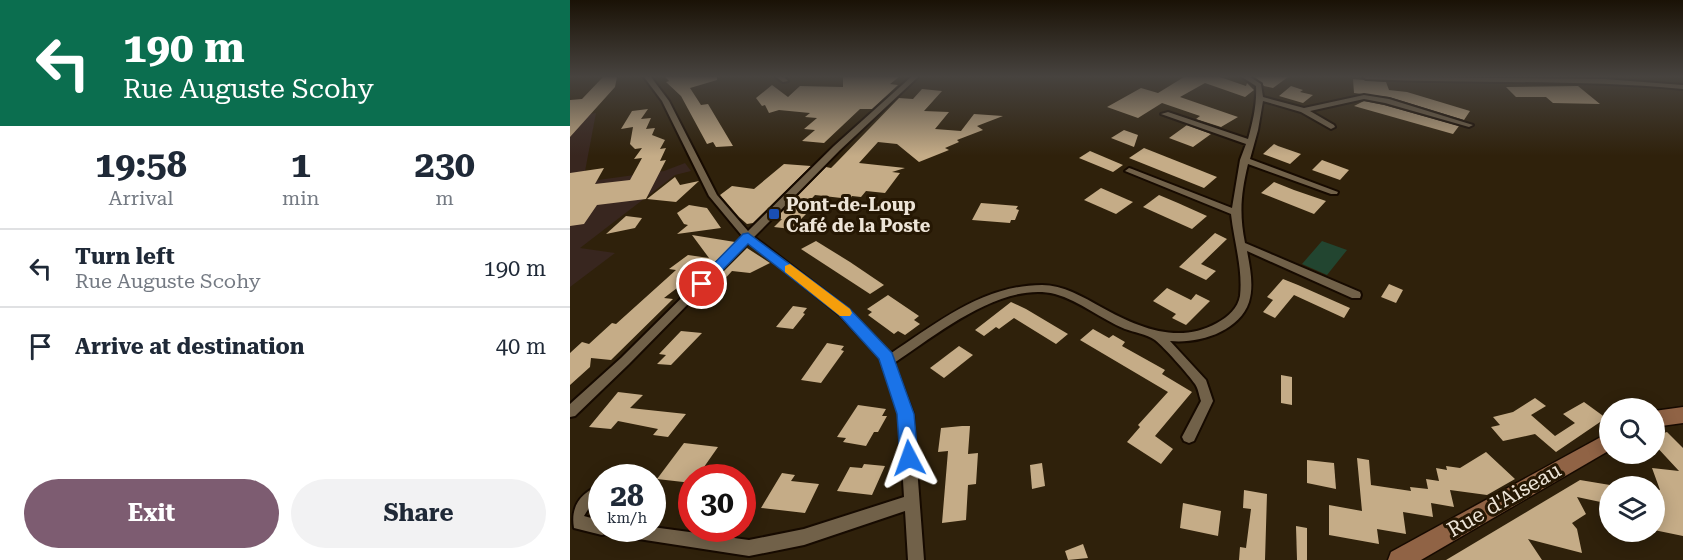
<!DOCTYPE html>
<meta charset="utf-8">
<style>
body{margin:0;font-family:"Roboto Serif",serif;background:#f2f2f3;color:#1f2937;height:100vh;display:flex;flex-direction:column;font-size:22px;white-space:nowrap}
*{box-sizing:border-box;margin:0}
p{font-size:20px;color:#747a83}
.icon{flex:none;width:33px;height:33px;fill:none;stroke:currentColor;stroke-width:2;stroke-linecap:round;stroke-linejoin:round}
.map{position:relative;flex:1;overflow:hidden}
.details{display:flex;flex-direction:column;background:#fff;width:570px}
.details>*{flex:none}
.banner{background:#0b6e4f;color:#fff;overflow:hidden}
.tools{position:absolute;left:1029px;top:398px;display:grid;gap:12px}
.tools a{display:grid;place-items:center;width:66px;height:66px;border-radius:50%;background:#fff;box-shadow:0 3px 15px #0003;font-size:30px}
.speed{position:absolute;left:18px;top:464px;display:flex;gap:12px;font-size:30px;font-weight:700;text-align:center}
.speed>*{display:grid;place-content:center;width:78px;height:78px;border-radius:50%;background:#fff;box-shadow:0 3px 15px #0003;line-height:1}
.speed small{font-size:15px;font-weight:400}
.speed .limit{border:9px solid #d22;background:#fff;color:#111}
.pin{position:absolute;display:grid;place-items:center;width:51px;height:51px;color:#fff;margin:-26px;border:3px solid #fff;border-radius:50%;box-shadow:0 2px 6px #0007}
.me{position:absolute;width:66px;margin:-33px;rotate:356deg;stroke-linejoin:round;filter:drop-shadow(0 0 4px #0008)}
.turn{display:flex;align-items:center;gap:21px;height:126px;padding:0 24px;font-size:27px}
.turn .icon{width:78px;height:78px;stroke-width:2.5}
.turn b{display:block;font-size:42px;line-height:51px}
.eta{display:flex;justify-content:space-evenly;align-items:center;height:102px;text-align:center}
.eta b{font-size:36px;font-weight:700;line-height:42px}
.primary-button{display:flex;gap:12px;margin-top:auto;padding:12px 24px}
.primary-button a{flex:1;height:69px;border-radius:36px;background:#7d5c71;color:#fff;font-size:24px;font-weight:700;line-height:69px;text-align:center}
.primary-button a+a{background:#f2f2f3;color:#1f2937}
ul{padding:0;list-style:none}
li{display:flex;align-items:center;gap:18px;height:78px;padding:0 24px;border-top:2px solid #e0e1e3}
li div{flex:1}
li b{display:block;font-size:22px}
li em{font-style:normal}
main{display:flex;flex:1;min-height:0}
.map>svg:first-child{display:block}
.commercial{fill:#38261f}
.green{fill:#224530}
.building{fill:#c5ac87}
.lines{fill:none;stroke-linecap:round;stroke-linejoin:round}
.street-casing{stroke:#160a00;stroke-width:4}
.secondary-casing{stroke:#160a00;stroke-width:3}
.street{fill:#716149;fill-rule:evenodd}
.secondary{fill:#906345;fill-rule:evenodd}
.route{fill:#1a73e8;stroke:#114b97;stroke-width:1.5}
.slow{fill:#f59e0b}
.transit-dot{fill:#1a4fb4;stroke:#251703;stroke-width:2}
.labels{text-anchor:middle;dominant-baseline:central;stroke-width:6;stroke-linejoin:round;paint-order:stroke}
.poi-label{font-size:18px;font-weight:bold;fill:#ede4d7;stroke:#251703;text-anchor:start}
.near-street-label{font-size:21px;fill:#ede4d7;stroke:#251703}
</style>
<main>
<section class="details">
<div class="banner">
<div class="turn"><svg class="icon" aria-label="left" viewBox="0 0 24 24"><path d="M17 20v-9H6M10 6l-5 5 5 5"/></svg><div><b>190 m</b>Rue Auguste Scohy</div></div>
</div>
<div class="eta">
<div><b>19:58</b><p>Arrival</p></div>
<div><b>1</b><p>min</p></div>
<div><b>230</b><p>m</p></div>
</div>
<ul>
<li><svg class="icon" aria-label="left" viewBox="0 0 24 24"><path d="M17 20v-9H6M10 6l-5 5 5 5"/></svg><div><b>Turn left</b><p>Rue Auguste Scohy</p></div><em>190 m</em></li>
<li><svg class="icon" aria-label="arrive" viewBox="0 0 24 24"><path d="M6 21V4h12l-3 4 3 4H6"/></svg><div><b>Arrive at destination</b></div><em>40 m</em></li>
</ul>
<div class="primary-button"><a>Exit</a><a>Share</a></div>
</section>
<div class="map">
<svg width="1113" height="560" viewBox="0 0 1113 560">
<rect width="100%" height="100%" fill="#2f210b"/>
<polygon class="commercial" points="26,113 13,182 94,171 115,163 121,171 105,175 10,248 45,253 0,287 0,117"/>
<polygon class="green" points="752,241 777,250 757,275 732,264"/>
<g class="building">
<polygon points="33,77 47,77 45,87 0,137 0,100 12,99"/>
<polygon points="95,77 147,77 147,80 120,88 131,105 138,104 163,146 146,147 143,142 137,144 111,96 96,82 99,81"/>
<polygon points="273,77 329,77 320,84 328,85 302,109 290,109 254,143 232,141 245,130 234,129 247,118 235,117 240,113 209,110 199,113 195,105 192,106 186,98 202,85 218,97 230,86 273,87"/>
<polygon points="614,77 650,77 676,86 677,83 684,90 675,97 635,83 610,97 668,117 651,127 626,119 630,116 592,103 568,118 537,107 571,88 588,93"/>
<polygon points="685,77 718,77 703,88 694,86"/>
<polygon points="783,79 816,82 819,90 837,92 900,111 894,120 819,97 784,93"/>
<polygon points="721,86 733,90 730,92 743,95 733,103 709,96"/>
<polygon points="1008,86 1030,104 983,103 976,97 946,97 936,87"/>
<polygon points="352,89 372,91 354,111 379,112 365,129 391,131 404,114 433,116 407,126 413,130 387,140 389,142 375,148 379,150 349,162 327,144 308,142 289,163 335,168 322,172 330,173 315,193 296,191 291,197 282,196 280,199 245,195 228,213 236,214 221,229 204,227 212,219 204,220 256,167 261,168 267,162 329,98 343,99"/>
<polygon points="794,101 814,105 889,126 883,134 784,106"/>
<polygon points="78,109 71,119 81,118 76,129 85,128 82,135 95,140 90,149 96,148 90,161 96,160 76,199 27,205 14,224 0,226 0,173 34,168 25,184 60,180 72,158 64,159 72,148 65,149 60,144 63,127 51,129 62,111"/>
<polygon points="617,125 641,134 623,147 599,138"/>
<polygon points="554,130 568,135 564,147 541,138"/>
<polygon points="704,144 708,146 731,154 720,164 693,154"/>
<polygon points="574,148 627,169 647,177 634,188 559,158"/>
<polygon points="520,151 553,165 543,172 509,158"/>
<polygon points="752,160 779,170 770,180 742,170"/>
<polygon points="214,164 241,166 183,223 177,224 169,217 150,195 162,186 184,189"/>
<polygon points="105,177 110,185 129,181 106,202 77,199"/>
<polygon points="704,182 724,190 756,201 744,214 691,193"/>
<polygon points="531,188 563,202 546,214 514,200"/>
<polygon points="589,195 608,203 637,216 622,229 573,207"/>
<polygon points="411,203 448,206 446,209 449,210 445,220 441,220 440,223 402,220"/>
<polygon points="119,205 137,208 151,228 107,234 118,225 114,224 107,213"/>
<polygon points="56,216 72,218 65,228 36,234"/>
<polygon points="645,233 657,239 631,264 646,271 636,280 609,267"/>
<polygon points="122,235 165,242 128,279 120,278 94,298 103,299 41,360 21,358 20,367 0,385 0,353 12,342 19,344 42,323 46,324 106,270 99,269 118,255 139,258"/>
<polygon points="246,241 280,262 314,285 300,294 231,249"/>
<polygon points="177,248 200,263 180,273 162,271 151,283 143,282"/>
<polygon points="713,279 728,285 780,308 774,318 724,295 705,318 693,312 703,300 697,297"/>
<polygon points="819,284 833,290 826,303 811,297"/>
<polygon points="597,288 621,300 626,294 640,301 616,325 602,318 606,314 583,301"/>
<polygon points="318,295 349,316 344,320 350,324 335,335 328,331 324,334 298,315 302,312 297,309"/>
<polygon points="441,302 456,309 498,334 486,344 444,318 429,329 426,327 414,336 405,330"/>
<polygon points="223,306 237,308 233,313 235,314 223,329 206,327"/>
<polygon points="523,329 539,338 543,335 555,342 552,346 595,370 592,374 622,392 585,436 603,449 591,464 557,442 570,427 568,425 598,392 510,340"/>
<polygon points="111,331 132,333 101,365 87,364 96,355 89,354"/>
<polygon points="257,343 274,346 271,350 274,351 251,383 231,380"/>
<polygon points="389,346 403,355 374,378 360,368"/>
<polygon points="711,375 722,377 722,405 711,403"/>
<polygon points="48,392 73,395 60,408 116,414 98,437 83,435 88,429 48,421 41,429 19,427"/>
<polygon points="965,398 976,406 961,415 985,436 1005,423 993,414 1014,402 1036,418 986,452 965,434 933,441 921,427 930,425 923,417 943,412"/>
<polygon points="288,405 316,409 312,416 317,416 308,432 304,432 296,446 273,442 276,438 267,437"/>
<polygon points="392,426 400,426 398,454 408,453 406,484 398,485 396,520 372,523 378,451 368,452 371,428"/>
<polygon points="1097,432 1113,448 1113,536 1084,530 1084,489 1090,490 1082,468 1109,471 1084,444 1084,436"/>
<polygon points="114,443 148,447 127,477 122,477 122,483 87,479"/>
<polygon points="916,452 945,479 917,495 880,490 884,507 861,503 863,517 833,512 836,534 807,529 809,544 759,535 759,505 792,511 787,458 799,460 801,485 841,491 840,487 858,489 856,479 869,481 866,468 877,470 876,466 890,468"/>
<polygon points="737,460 764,463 766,489 737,483"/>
<polygon points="472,463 475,486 462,489 460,465"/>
<polygon points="294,464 315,466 302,495 267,491 280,467 292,468"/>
<polygon points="212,473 225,475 221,481 249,484 235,513 191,508"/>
<polygon points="1010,480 1040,485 1040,504 1007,497 1016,514 1002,523 1007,529 1012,553 958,539 972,560 876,560"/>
<polygon points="674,490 697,494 695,560 669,560 670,547 676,548 681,509 673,508"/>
<polygon points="613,503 651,511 648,536 610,528"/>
<polygon points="726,526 737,528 737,560 727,560"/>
<polygon points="513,544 518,558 498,560 495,551"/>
</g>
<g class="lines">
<g class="street-casing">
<g id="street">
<path d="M74 77H81L99 101 147 195 178 231 264 146 341 77H348L270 150 184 237 278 309 320 354C367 323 413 285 472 285 493 285 513 297 531 307 567 327 608 345 647 323 658 317 668 308 670 296 673 269 664 241 661 214L555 171 559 168 562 169 662 208 670 160 676 144 591 114 598 112 678 139C683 121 687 104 686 86L672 77H680L691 84 693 97 734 108 794 95 819 99 903 125 899 127 815 103 794 99 740 111 764 125 765 127 761 129 731 112 693 101 688 130 680 159 768 192 767 194H761L678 164C671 193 669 213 675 243L790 292 791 295 790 298H782L677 251C680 267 684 286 679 302 669 332 628 344 600 341L636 380 643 401 624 441 619 443 614 441 612 437 631 401C629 395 628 388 625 384 618 374 594 347 585 340 577 334 563 332 555 329 531 319 510 301 485 294 431 281 366 335 324 363L343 414 354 560H338L335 511 234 545 179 556 36 534 32 535 4 528C0 505 12 492 32 484V498L22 503 14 516 32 521V528L82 527 179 540 234 529 334 497 329 414 311 359 270 315 179 242 59 364 5 416 0 417V404L51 358 173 237 139 196 92 101Z"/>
<polygon points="206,77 214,77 218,81 213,82"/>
<path d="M793 77 1034 79 1113 85V89C1008 79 902 84 796 79Z"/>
</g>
</g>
<g class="secondary-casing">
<g id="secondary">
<polygon points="1113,407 1113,423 1084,427 1084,411"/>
<polygon points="1040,432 1040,450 851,560 818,560 821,552"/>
</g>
</g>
<use href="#street" class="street"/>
<use href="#secondary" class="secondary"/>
</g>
<linearGradient id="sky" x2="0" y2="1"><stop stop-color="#1a1206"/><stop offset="0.49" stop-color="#47433f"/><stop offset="1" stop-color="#47433f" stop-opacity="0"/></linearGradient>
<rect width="1113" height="156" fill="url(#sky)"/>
<polygon class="route" points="178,233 279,308 322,353 344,414 348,458 345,463 339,466 332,463 330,458 327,414 309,359 269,315 178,244 136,287 127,287 127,281 173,234"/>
<polygon class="slow" points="220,264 280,309 282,313 280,316 270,316 215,272 215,266"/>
<rect class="transit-dot" x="198" y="208" width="12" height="12" rx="3"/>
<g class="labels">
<g class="poi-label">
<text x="216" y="204">Pont-de-Loup<tspan x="216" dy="21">Café de la Poste</tspan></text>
</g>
<g class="near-street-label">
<text transform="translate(934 500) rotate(-30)">Rue d'Aiseau</text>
</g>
</g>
</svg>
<div class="tools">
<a><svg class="icon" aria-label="search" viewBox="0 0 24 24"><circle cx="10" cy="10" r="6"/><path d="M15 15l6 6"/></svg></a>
<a><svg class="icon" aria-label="layers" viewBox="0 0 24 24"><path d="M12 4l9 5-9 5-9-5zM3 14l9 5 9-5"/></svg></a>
</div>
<div class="speed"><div>28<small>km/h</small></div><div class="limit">30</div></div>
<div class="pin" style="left:132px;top:284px;background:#d93025"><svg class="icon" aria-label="arrive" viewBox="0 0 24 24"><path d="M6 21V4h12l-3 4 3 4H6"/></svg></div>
<svg class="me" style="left:339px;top:458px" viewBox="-20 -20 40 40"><path d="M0-17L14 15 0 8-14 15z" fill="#1a73e8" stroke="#fff" stroke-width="4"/></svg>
</div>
</main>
